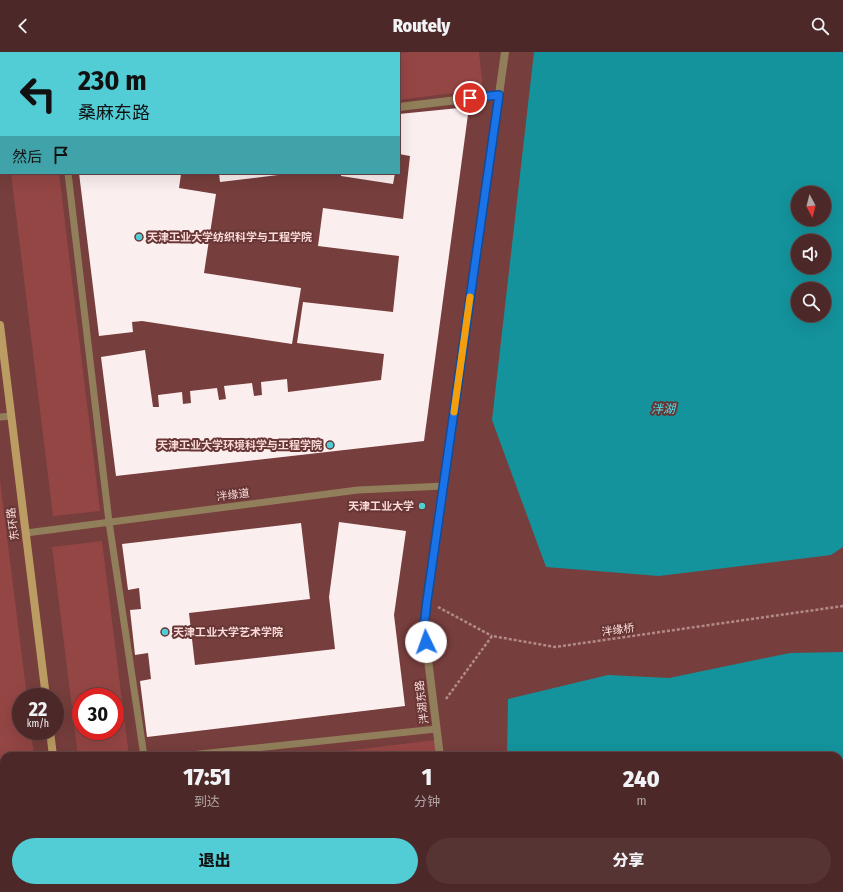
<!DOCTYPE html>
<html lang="zh">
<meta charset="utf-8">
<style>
body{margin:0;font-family:"Fira Sans Condensed","Noto Sans SC",sans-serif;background:#573434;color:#f1f3f6;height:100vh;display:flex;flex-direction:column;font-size:15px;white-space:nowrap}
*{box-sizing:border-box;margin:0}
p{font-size:13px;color:#b3a6a8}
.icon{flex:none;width:22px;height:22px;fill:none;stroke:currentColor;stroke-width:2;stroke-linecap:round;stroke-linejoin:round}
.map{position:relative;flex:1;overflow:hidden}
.side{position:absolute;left:0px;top:700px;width:843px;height:140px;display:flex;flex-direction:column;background:#4d2828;border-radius:12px 12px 0 0;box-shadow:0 4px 16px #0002,0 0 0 1px #644445}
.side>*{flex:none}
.banner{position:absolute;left:0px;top:0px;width:400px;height:122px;box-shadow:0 4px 16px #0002,0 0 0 1px #644445;background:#52ccd5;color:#111;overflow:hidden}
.needle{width:26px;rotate:173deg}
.buttons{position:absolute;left:791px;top:134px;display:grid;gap:8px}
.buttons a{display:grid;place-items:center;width:40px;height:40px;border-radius:50%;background:#4d2828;box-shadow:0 4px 16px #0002,0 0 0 1px #644445;font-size:20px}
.speed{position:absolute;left:12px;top:636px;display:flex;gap:8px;font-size:20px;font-weight:700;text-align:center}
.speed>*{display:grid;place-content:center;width:52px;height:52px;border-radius:50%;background:#4d2828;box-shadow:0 4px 16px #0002,0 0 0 1px #644445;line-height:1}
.speed small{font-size:10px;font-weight:400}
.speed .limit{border:6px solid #d22;background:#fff;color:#111}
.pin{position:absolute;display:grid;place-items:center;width:34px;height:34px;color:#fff;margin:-17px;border:2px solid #fff;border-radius:50%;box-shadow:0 1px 4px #0007}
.me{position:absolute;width:44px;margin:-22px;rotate:357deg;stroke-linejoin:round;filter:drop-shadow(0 0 3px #0008)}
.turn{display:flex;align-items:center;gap:14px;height:84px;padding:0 12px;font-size:18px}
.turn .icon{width:52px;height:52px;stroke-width:2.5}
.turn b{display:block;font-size:28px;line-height:34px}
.then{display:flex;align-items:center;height:38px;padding:0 12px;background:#0003;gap:8px;font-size:15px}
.eta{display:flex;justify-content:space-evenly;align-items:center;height:68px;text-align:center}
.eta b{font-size:24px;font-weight:800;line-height:28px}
.primary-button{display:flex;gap:8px;margin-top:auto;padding:8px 12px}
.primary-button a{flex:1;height:46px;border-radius:24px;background:#52ccd5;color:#111;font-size:16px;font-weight:800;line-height:46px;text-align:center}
.primary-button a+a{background:#573434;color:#f1f3f6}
header{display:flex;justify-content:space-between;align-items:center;height:52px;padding:0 12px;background:#4d2828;font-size:18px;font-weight:800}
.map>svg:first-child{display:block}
.built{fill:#763e3c;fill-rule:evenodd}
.green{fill:#944644;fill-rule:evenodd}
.water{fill:#14939c;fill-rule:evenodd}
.building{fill:#fbeeee}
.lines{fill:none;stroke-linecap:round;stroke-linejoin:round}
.path{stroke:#b28a89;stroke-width:2.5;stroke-dasharray:3 2;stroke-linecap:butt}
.lane{stroke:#917e5a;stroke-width:7}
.street{stroke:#917e5a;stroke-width:8}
.secondary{stroke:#bb9c62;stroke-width:8}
.route-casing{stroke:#114b97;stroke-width:10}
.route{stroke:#1a73e8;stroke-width:7}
.slow{stroke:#f59e0b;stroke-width:7}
.poi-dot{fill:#52ccd5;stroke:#673635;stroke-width:1.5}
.labels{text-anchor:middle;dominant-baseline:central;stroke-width:4;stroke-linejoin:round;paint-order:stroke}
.poi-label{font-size:11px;font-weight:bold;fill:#fadbd9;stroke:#673635;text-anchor:start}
.street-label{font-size:11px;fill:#fadbd9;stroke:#673635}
.water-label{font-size:12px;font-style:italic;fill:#4de1ed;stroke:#673635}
</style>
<header><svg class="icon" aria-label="back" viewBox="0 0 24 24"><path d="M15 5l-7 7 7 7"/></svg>Routely<svg class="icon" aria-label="search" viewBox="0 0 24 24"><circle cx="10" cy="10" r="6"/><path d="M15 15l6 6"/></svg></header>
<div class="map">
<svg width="843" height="840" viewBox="0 0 843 840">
<rect width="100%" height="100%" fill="#673635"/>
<path class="built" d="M0 0H843V840H0ZM1 1H399V121H1ZM798 141H824V167H798ZM798 189H824V215H798ZM798 237H824V263H798ZM21 645H55V679H21ZM81 645H115V679H81ZM4 704H839V836H4Z"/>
<g class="green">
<polygon points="0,0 43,0 43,1 1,1 0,31"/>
<polygon points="409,0 479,0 483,37 399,48 399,1"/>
<polygon points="11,121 59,121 100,459 53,464"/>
<polygon points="0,428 27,645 21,645 21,679 31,679 34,704 4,704 4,788 0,789"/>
<path d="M102 489 129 704H78L52 495ZM81 645H115V679H81Z"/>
<polygon points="436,688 438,704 302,704"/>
<polygon points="94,836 140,836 141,840 94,840"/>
<rect x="372" y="836" width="82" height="4"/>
</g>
<g class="water">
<path d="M534 0H843V495L831 503 659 524 546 515 492 368ZM798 141H824V167H798ZM798 189H824V215H798ZM798 237H824V263H798Z"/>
<polygon points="843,600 843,808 839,808 839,704 507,704 508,647 608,623 669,626 790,601"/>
</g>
<g class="building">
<polygon points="469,55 424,389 116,424 101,305 145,298 153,355 159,355 158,343 182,340 183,352 191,351 190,339 217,336 219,348 226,347 224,334 252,331 254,344 262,343 261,330 287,327 288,340 381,328 384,302 297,291 303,250 393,260 399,204 318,194 323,156 403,167 410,104 399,102 399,62"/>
<polygon points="79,121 184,121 181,122 179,136 216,142 204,221 301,236 292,292 142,269 132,270 133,280 99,284"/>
<polygon points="219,121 286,121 286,122 220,130"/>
<polygon points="341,121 395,121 393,132 341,124"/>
<polygon points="339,470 406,479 394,563 405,654 147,685 140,629 151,627 148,601 135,603 130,558 141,557 139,536 128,538 122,492 301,471 310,547 189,561 195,613 335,597 329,545"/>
</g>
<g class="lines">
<g class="path">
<polyline points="438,555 492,584"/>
<polyline points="446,647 492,584 555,595 843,554"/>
</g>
<g class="lane">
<polyline points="53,0 53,1"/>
<polyline points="68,121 109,470 144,704"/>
<polyline points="0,365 11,364"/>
<polyline points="26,481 358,438 444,434"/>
<polyline points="181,704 436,677"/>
<polyline points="0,802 4,801"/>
<polyline points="0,833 1,840"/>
<polyline points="154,836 154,840"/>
<polyline points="203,836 203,840"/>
<polyline points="256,836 256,840"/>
<polyline points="311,836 311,840"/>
<polyline points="361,836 361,840"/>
</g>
<g class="street">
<polyline points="341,1 349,0"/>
<polyline points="0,43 1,43"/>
<polyline points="399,55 499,43"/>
<polyline points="0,106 1,106"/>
<polyline points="440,704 424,575 505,0"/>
<polyline points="456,836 456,840"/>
</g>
<g class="secondary">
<polyline points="0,273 46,645"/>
<polyline points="50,679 53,704"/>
<polyline points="69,836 70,840"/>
</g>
</g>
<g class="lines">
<g class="route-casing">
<polyline id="route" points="426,590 424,575 427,549 499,43 470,46"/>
</g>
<use href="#route" class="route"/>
<polyline class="slow" points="454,360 470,245"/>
</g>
<g class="poi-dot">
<circle cx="139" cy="185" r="4"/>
<circle cx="330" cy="393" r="4"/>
<circle cx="422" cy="454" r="4"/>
<circle cx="165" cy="580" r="4"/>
</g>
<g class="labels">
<g class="poi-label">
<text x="147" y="185">天津工业大学纺织科学与工程学院</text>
<text x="322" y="393" text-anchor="end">天津工业大学环境科学与工程学院</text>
<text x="414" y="454" text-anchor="end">天津工业大学</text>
<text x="173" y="580">天津工业大学艺术学院</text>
</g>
<g class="street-label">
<text transform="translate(233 443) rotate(-7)">泮缘道</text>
<text transform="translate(13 472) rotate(-97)">东环路</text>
<text transform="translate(618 578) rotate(-8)">泮缘桥</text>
<text transform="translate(422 650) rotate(-97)">泮湖东路</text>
</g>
<g class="water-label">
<text x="663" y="357">泮湖</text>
</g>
</g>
</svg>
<div class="buttons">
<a><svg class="needle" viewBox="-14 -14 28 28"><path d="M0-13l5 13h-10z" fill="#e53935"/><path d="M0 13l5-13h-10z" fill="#b3a6a8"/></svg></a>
<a><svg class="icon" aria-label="sound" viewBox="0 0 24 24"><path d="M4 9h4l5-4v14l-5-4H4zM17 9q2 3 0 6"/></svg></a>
<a><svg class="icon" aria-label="search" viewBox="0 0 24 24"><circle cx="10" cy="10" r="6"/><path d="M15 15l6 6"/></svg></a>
</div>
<div class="speed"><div>22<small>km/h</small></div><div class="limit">30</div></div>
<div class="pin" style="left:470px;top:46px;background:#d93025"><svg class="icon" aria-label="arrive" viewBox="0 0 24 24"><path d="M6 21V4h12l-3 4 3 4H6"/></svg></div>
<svg class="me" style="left:426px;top:590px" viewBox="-20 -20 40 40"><circle r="19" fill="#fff"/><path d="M0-13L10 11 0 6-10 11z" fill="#1a73e8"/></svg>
<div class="banner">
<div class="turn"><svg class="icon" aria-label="left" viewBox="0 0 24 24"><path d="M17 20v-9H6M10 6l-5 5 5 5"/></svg><div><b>230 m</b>桑麻东路</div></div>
<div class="then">然后<svg class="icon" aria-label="arrive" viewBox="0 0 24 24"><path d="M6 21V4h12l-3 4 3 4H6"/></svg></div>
</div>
<section class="side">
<div class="eta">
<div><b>17:51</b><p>到达</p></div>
<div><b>1</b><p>分钟</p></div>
<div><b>240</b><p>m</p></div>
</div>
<div class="primary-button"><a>退出</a><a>分享</a></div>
</section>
</div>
